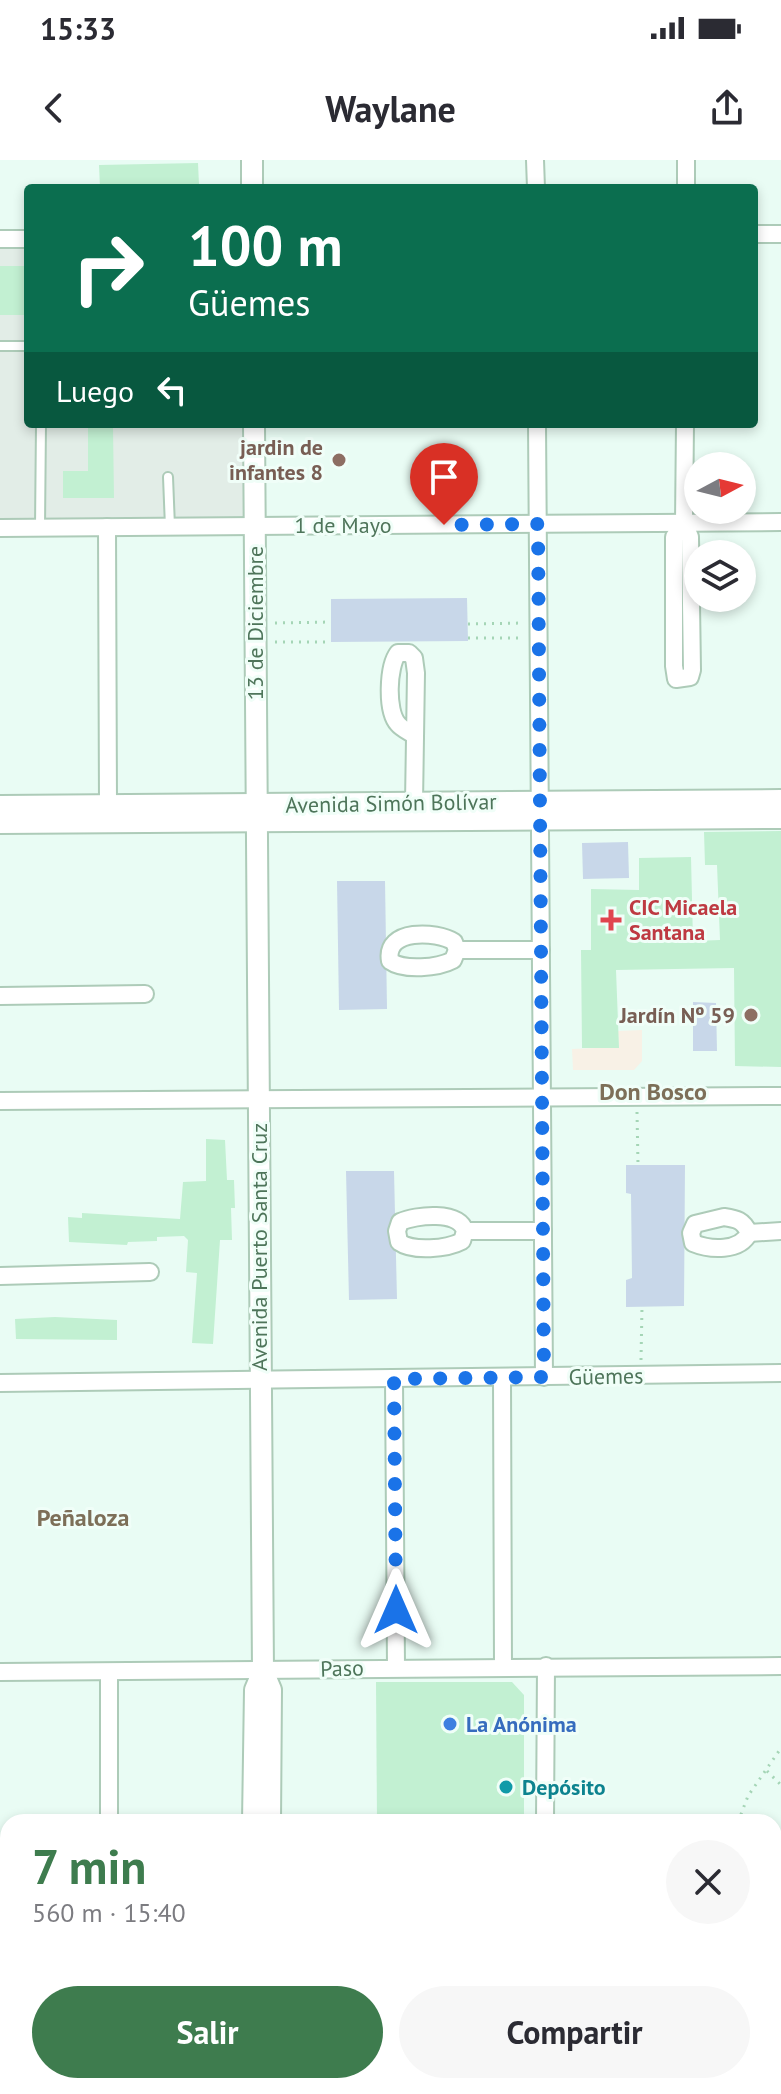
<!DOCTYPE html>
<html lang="es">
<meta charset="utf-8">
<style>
body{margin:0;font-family:"PT Sans",sans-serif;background:#f7f7f7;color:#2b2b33;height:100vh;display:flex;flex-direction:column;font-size:30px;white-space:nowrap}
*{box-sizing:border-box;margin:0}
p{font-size:26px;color:#7c7c81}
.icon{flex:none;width:44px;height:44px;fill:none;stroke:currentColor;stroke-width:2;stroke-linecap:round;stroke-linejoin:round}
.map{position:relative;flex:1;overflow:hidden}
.side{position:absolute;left:0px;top:1654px;width:782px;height:280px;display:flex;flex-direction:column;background:#fff;border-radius:24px 24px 0 0;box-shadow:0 4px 12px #0003}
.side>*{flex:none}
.guide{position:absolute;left:24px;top:24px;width:734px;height:244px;border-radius:8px;box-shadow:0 4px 12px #0003;background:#0b6e4f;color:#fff;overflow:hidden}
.needle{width:52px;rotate:83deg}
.buttons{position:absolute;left:684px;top:292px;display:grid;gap:16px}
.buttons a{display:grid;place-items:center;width:72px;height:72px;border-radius:50%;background:#fff;box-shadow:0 4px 12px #0003;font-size:40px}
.pin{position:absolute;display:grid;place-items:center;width:68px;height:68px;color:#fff;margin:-82px -34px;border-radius:50% 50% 50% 0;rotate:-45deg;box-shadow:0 0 8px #0007}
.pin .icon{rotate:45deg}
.me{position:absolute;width:88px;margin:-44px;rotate:0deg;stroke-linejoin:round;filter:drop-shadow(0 0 6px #0008)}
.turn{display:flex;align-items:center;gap:28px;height:168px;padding:0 32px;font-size:36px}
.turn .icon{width:104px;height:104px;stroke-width:2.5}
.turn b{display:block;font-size:56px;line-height:68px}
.then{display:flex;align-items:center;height:76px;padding:0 32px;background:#0003;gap:16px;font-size:30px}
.round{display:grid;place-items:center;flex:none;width:84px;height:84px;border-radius:42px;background:#f7f7f7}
.headline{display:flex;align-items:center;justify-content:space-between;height:136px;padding:0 32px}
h1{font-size:48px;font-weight:600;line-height:60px;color:#3e7c4e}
.cta{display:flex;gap:16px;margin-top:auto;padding:16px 32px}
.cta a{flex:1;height:92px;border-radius:48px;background:#3e7c4e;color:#fff;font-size:32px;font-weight:600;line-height:92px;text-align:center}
.cta a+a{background:#f7f7f7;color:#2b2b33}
.status{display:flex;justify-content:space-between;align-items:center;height:56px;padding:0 40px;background:#fff;direction:ltr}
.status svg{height:22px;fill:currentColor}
header{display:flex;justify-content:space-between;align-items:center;height:104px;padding:0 32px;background:#fff;font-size:36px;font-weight:600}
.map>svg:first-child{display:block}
.industrial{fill:#e2ede7}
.education{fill:#f8f1e6}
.green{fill:#c8d7e9}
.building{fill:#c2f0d2}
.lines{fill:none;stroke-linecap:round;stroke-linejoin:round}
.service-casing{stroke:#adcbb8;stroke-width:12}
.minor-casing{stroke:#adcbb8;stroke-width:20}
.tertiary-casing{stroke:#adcbb8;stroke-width:24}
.path{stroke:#a5d5b6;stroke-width:3;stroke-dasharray:2 6;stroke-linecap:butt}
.service{stroke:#fff;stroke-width:8}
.minor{stroke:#fff;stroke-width:16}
.tertiary{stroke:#fff;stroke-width:20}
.route{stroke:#1a73e8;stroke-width:14;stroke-dasharray:0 25.2}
.education-dot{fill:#8d6e63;stroke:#f0fef8;stroke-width:3}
.health-dot{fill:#e0444e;stroke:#f0fef8;stroke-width:3}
.shop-dot{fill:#3f7fe0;stroke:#f0fef8;stroke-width:3}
.culture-dot{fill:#0f9aa8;stroke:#f0fef8;stroke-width:3}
.labels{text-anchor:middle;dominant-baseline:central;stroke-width:6;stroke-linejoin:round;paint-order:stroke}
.education-label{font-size:22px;font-weight:bold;fill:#785e54;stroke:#f0fef8;text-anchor:end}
.street-label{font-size:22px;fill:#4e755a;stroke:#f0fef8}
.health-label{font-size:22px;font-weight:bold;fill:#be3a42;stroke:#f0fef8;text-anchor:start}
.shop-label{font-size:22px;font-weight:bold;fill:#366cbe;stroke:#f0fef8;text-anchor:start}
.culture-label{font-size:22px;font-weight:bold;fill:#0d838f;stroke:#f0fef8;text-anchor:start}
.neighbourhood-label{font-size:24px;font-weight:bold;fill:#7d6f58;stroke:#f0fef8}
</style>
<div class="status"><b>15:33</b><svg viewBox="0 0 49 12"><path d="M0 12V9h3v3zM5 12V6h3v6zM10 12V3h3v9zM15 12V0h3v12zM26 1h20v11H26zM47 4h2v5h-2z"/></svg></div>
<header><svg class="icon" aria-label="back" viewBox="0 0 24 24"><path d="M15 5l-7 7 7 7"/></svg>Waylane<svg class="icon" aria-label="share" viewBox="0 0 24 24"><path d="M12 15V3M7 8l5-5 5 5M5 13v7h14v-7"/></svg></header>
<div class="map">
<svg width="781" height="1934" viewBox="0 0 781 1934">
<rect width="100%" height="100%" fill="#e9fcf4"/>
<polygon class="industrial" points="0,79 28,79 28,264 254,264 255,366 0,368"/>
<polygon class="education" points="642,870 642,901 634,910 573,910 572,889 619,887 618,871"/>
<g class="green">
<polygon points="467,438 468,481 331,482 331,439"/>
<polygon points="628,682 629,718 583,719 582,683"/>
<polygon points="337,721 385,721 387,849 339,850"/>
<polygon points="693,842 716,843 717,891 693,891"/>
<polygon points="626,1005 685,1005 684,1146 626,1147 626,1120 632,1118 631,1034 626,1033"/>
<polygon points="346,1011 394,1011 397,1139 349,1140"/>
</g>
<g class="building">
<polygon points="198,3 199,25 100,27 99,5"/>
<rect x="0" y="106" width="28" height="49"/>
<polygon points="113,267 114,338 63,338 63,311 88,311 88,268"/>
<polygon points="781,671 781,907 735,906 734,808 616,810 619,888 582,888 581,790 591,790 591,729 639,730 639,698 691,697 693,781 720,780 717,705 705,705 704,672"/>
<polygon points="206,979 225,980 227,1020 234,1020 235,1048 231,1048 232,1080 220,1080 213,1184 192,1183 197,1113 186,1112 188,1080 184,1076 157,1077 157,1081 128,1082 127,1085 69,1082 68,1057 82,1058 82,1053 180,1059 183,1022 206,1021"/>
<polygon points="55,1157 117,1160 117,1180 16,1179 15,1159"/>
<polygon points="376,1522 512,1522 524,1535 524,1662 377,1662"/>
</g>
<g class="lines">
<g class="service-casing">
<g id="service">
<polyline points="0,186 28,186"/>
<polyline points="168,317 170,367"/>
<polyline points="40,367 41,264"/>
<polyline points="414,1926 414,1934"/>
</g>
</g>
<g class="minor-casing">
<g id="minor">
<polyline points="535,0 536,28"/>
<polyline points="686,0 686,28"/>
<polyline points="754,74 781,74"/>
<polyline points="0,79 28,79"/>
<polyline points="537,264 544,1217"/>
<polyline points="684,363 674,377 674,506 676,519 690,517 692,510 690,377 684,363 685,264"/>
<polyline points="107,367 108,646"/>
<polyline points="0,368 781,362"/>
<path d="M414 643 416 513 414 498 409 493H398C388 506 386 551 398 564 402 569 410 572 415 576"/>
<path d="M457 790 453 800C438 808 404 811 390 801 384 768 437 771 454 782L457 790H541"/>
<polyline points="0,836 145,834"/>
<polyline points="0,941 781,936"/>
<path d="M724 1057C737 1059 743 1060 749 1073 740 1092 710 1090 693 1083L691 1073 695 1064Z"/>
<path d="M465 1071 462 1081C447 1089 413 1092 399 1082L397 1071 400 1062C416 1055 459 1050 465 1071H543"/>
<polyline points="749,1073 781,1071"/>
<polyline points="0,1116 150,1112"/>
<polyline points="394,1219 396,1507"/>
<polyline points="502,1219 503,1507"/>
<polyline points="0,1223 781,1213"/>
<polyline points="0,1512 781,1506"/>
<polyline points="109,1513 109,1662"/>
<polyline points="545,1662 546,1506"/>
<polyline points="0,1794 8,1794"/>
<polyline points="109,1926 109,1934"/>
<polyline points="545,1926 545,1934"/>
<polyline points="711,1926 711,1934"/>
</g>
</g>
<g class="tertiary-casing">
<g id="tertiary">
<polyline points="252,0 252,28"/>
<polyline points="254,264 263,1511 271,1530 270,1662"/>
<polyline points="0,646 781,640"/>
<polyline points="0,663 781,658"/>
<polyline points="253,1662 255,1530 263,1511"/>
<polyline points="249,1934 249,1926"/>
<polyline points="268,1934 268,1926"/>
</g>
</g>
<g class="path">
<polyline points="275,463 331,462"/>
<polyline points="468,464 524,463"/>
<polyline points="468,478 524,478"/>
<polyline points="275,482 331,482"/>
<polyline points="637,952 638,1004"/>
<polyline points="641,1200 642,1147"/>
<polyline points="767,1611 781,1625"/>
<polyline points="738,1662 748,1636 781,1588"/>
</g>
<use href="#service" class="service"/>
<use href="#minor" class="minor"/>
<use href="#tertiary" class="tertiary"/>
</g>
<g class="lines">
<polyline class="route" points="396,1450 394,1219 544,1217 538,364 444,365"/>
</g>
<g class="education-dot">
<circle cx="339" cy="300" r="8"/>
<circle cx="751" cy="855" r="8"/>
</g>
<path class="health-dot" d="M607 748h8v8h8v8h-8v8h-8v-8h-8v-8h8z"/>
<circle class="shop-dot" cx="450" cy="1564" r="8"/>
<circle class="culture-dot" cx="506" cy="1627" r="8"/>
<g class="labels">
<g class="education-label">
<text x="323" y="287">jardin de<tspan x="323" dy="25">infantes 8</tspan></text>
<text x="735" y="855">Jardín Nº 59</text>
</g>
<g class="street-label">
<text x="343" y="365">1 de Mayo</text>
<text transform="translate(255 463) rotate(-90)">13 de Diciembre</text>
<text transform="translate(391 643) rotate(-1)">Avenida Simón Bolívar</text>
<text transform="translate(259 1087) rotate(-90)">Avenida Puerto Santa Cruz</text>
<text transform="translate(606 1216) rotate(-1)">Güemes</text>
<text transform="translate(342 1508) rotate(-2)">Paso</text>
</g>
<g class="health-label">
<text x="629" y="747">CIC Micaela<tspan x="629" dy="25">Santana</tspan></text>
</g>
<g class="shop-label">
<text x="466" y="1564">La Anónima</text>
</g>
<g class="culture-label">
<text x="522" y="1627">Depósito</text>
</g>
<g class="neighbourhood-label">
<text x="653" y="931">Don Bosco</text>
<text x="83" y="1357">Peñaloza</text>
</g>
</g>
</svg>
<div class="buttons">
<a><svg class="needle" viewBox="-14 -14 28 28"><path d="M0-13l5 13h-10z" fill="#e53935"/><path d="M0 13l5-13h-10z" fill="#7c7c81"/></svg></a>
<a><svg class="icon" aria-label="layers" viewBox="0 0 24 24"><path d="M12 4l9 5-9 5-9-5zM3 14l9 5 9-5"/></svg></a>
</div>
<div class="pin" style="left:444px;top:365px;background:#d93025"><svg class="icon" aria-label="arrive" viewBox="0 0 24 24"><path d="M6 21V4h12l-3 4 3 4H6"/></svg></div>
<svg class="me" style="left:396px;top:1450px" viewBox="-20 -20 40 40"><path d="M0-17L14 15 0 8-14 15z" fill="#1a73e8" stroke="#fff" stroke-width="4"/></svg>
<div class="guide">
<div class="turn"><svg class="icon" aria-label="right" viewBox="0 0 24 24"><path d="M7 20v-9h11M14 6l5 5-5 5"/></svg><div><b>100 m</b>Güemes</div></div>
<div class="then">Luego<svg class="icon" aria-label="left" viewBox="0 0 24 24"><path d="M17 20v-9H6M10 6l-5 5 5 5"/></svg></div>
</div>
<section class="side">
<div class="headline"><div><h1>7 min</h1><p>560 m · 15:40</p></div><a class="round"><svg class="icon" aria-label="close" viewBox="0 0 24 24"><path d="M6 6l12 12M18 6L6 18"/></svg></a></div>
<div class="cta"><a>Salir</a><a>Compartir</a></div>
</section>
</div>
